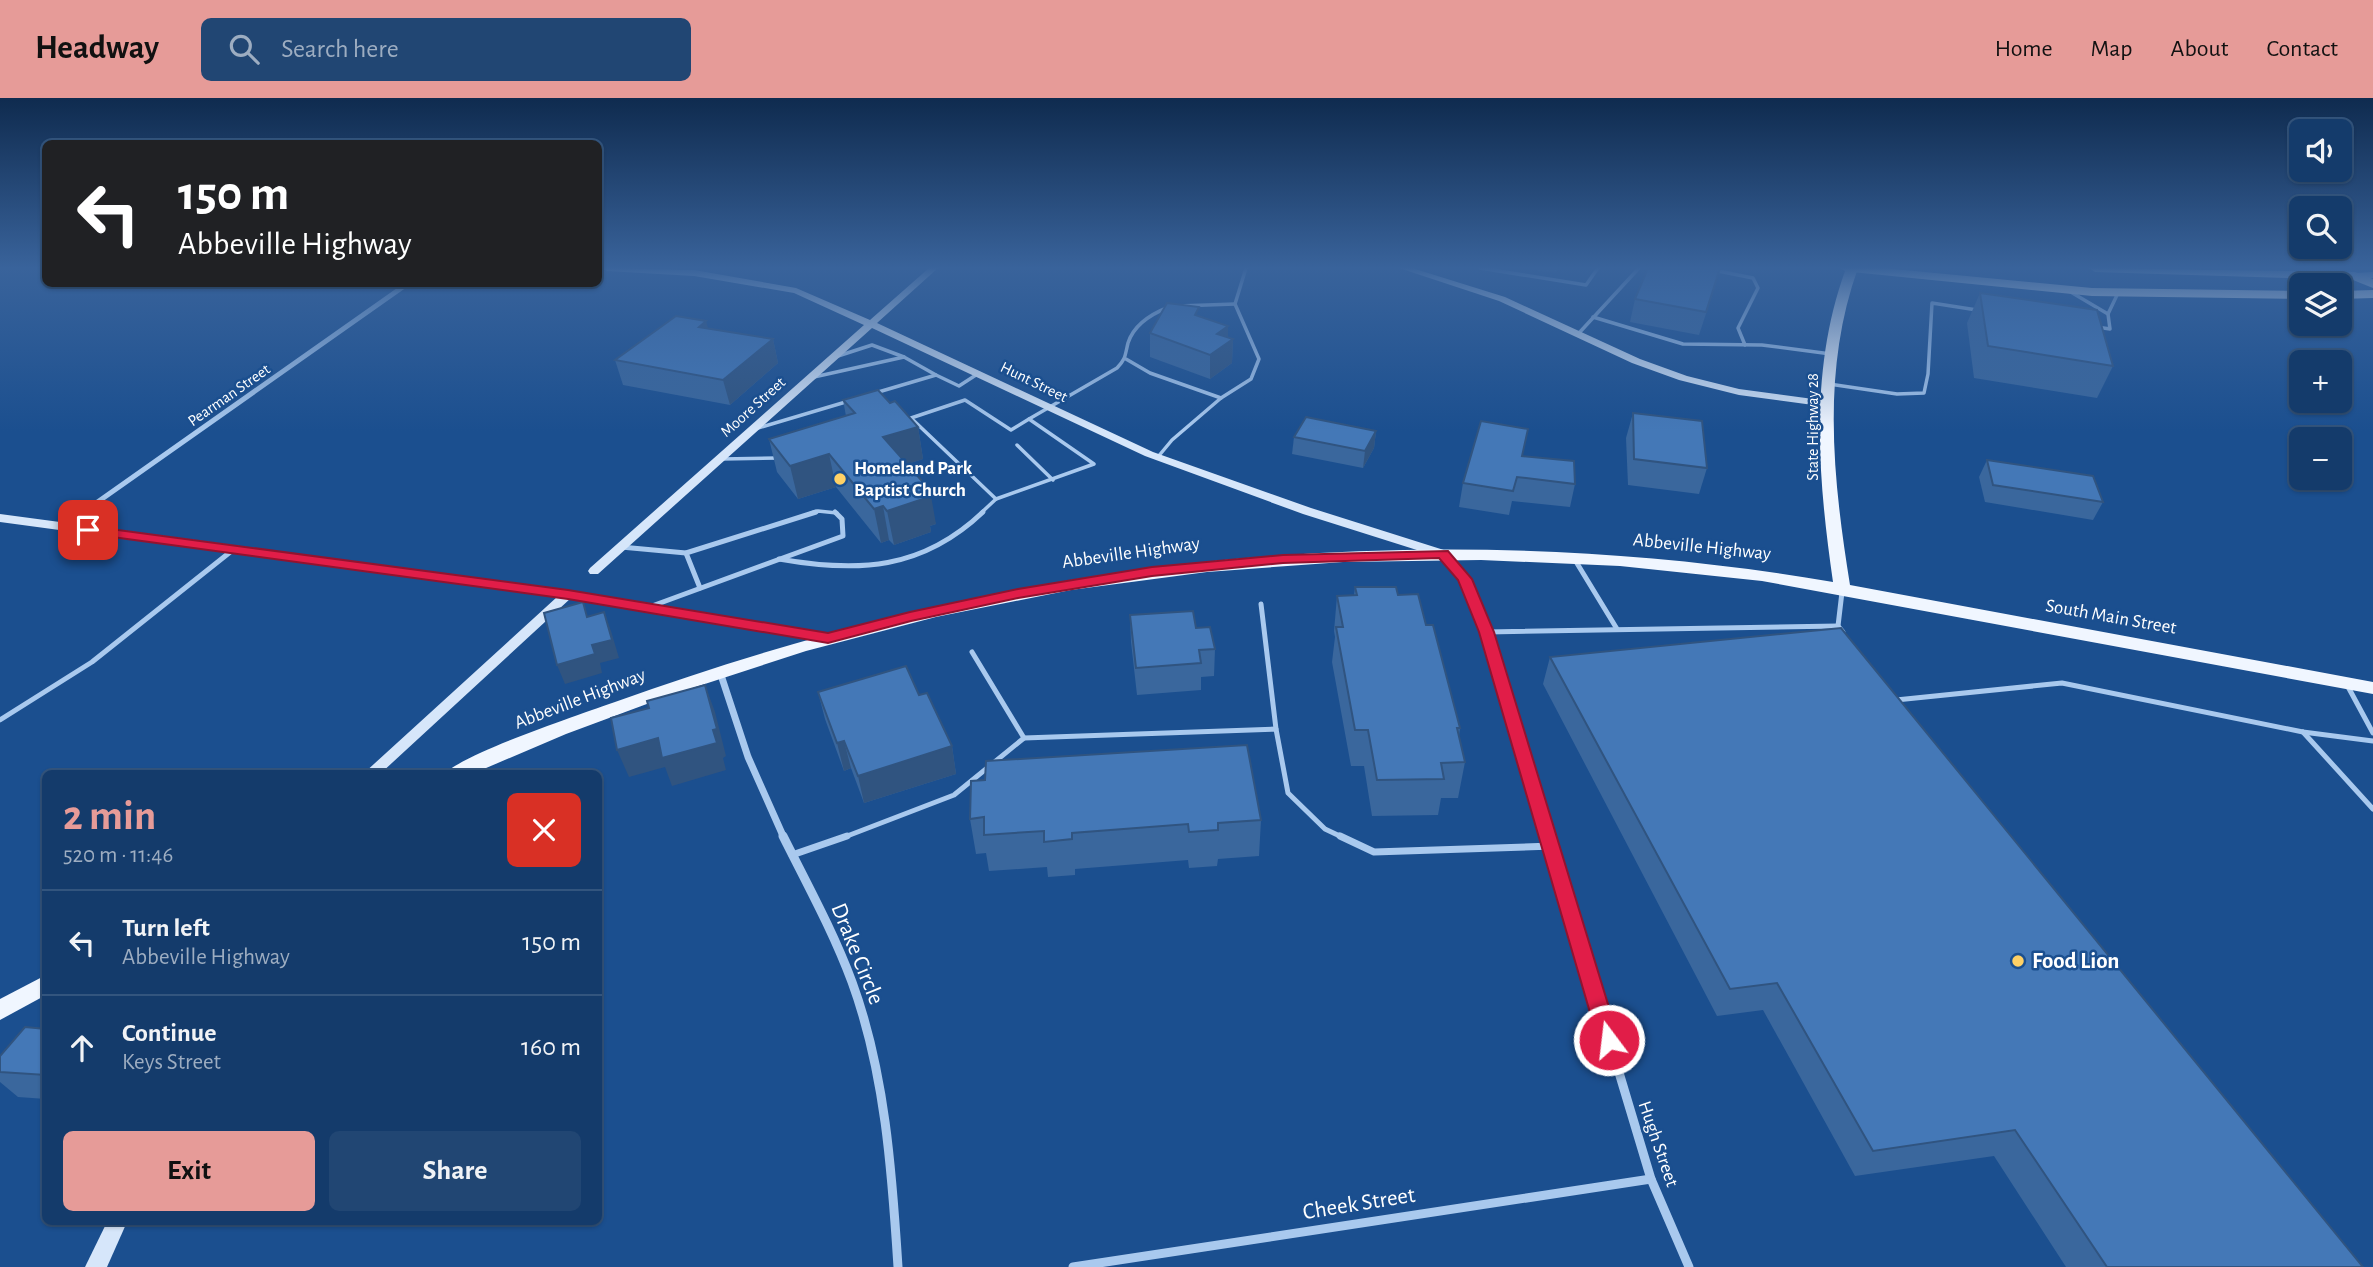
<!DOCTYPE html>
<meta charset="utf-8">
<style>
body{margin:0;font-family:"Alegreya Sans",sans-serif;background:#214673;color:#f1f3f6;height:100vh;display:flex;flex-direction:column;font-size:26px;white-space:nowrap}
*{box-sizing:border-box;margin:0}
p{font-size:23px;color:#9dadc1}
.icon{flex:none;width:38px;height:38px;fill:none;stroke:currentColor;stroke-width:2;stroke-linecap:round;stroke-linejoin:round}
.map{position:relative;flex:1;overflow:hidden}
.panel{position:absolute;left:42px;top:672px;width:560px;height:455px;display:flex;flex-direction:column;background:#143b6b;border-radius:10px;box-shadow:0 2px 5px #0004,0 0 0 2px #33557e}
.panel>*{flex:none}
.guide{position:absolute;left:42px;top:42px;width:560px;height:147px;border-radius:10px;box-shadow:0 2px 5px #0004,0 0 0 2px #33557e;background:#202124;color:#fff;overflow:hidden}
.fabs{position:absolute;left:2289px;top:21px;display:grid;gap:14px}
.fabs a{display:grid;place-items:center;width:63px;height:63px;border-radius:10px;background:#143b6b;box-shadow:0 2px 5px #0004,0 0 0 2px #33557e;font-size:35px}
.pin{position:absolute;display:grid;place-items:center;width:60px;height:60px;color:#fff;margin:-30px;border-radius:14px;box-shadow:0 4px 10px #0006}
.me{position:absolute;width:77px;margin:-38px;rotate:345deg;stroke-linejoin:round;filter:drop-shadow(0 0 5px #0008)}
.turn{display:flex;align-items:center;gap:24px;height:147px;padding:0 21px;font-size:32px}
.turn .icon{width:91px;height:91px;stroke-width:2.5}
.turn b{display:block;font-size:49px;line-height:60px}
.round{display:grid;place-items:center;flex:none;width:74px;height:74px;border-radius:10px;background:#214673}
.summary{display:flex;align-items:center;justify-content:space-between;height:119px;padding:0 21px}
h1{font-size:42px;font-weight:700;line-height:52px;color:#e69b98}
.button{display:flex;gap:14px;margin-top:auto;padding:14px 21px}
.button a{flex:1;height:80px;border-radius:10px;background:#e69b98;color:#111;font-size:28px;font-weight:700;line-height:80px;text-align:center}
.button a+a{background:#214673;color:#f1f3f6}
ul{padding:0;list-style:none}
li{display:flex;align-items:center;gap:21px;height:105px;padding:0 21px;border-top:2px solid #33557e}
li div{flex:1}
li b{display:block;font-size:26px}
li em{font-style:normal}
header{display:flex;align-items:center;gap:42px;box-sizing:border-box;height:98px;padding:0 35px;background:#e69b98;color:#111}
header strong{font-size:33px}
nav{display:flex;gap:38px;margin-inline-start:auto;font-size:24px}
.search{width:490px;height:63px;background:#214673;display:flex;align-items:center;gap:18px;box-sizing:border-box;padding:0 24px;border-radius:10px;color:#9dadc1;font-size:26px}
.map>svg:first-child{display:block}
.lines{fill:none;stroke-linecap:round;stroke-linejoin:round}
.lane-far2{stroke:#a9c9ee;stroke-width:3.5}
.lane-far1{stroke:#a9c9ee;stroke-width:5}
.lane{stroke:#a9c9ee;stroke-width:7}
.street-far2{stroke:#a9c9ee;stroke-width:5}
.street-far1{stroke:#a9c9ee;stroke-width:7}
.street{stroke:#a9c9ee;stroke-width:9}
.secondary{fill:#d6e6fa;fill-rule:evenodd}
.primary{fill:#f0f6ff;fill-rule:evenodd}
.highway{fill:#fff;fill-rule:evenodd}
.wall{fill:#3a679d}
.shaded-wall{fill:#305480}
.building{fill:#4478b7;stroke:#305480;stroke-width:2}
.route{fill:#e11d48;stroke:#92132f;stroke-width:2}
.poi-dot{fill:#ffd166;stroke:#1b4f8f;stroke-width:2.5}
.labels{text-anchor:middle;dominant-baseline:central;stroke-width:5;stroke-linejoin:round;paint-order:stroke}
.far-street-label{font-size:16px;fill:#fff;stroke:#1b4f8f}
.poi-label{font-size:19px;font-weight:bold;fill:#fff;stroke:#1b4f8f;text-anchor:start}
.street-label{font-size:19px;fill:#fff;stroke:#1b4f8f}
.near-street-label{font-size:23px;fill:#fff;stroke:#1b4f8f}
.near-poi-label{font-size:23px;font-weight:bold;fill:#fff;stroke:#1b4f8f;text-anchor:start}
</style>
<header>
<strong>Headway</strong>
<div class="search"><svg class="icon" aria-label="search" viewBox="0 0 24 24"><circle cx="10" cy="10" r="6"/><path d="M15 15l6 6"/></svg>Search here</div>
<nav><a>Home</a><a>Map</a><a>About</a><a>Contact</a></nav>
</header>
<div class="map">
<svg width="2373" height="1169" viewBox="0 0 2373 1169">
<rect width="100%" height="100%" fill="#1b4f8f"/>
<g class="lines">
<g class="lane-far2">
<polyline points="1480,170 1586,187 1598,170"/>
<polyline points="1703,170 1753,180 1758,190 1738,230 1745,247"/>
<polyline points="2069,193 2108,216 2118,195"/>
<polyline points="1178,208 1235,206"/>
<polyline points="1593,219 1683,246 1762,247 1831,256"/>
<polyline points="2097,229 2110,231 2108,216"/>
<polyline points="1579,235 1639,170"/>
<polyline points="838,258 872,247 904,259"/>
<polyline points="1126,261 1150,275 1221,300"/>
<polyline points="814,279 904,259 936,277"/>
<polyline points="1829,286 1897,296 1924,295 1928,276 1932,205 1977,212"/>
<polyline points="875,295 936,277 959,288 979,275"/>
<polygon points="965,302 1011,332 1029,321 1094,366 996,401 911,320"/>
<path d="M1029 321 1117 270C1126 261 1125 257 1128 245 1134 226 1151 216 1169 209"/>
<polyline points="758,330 849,303"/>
<polyline points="1017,347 1053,382"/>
<polyline points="1157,360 1172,342 1221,300 1251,281 1259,261 1235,206 1246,170"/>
<polyline points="722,361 778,360"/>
<polyline points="811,415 818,413 837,415"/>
<polyline points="981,415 996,401"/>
</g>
<g class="lane-far1">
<polyline points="621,449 686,455 816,414"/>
<polyline points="686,455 700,490"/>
<path d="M779 461C858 475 922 472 983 414"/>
<polyline points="1575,462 1617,531"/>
<polyline points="1842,494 1838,528 1843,534"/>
<polyline points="1261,506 1276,631"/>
<polyline points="652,508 843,438 842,421 835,414"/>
<polyline points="1487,534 1838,528"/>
<polyline points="972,554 1024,640"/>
<polyline points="2346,585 2373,635"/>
<polyline points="1896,602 2062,585 2303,634 2373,643"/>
<polyline points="0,622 92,564 234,451"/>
<polyline points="2303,634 2373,711"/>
<polyline points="842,740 954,697 1024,640 1276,631 1288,695 1325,731 1344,740"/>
</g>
<g class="lane">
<polyline points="1340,738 1374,754 1553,748"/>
<polyline points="792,757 847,738"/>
</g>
<polyline class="street-far2" points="82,415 407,186"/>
<g class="street-far1">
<polyline points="64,428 85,414"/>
<polyline points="1443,456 1465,481 1487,534 1549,740"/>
<polyline points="720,574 748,659 784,740"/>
</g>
<g class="street">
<path d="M783 738C807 786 833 833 852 884 885 974 892 1074 898 1169"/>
<polyline points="1548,738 1651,1081 1689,1169"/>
<polyline points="1073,1169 1651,1081"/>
</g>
<g class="secondary">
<polygon points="602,170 694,172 796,190 870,222 929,170 938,170 877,225 1153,354 1311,410 1447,453 1449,456 1443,460 1439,459 1303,416 1145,358 872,230 598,476 590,476 588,473 590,470 864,227 794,195 694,178 607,173"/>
<polygon points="1399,170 1412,170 1505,199 1640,261 1687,278 1739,291 1828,303 1833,306 1828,309 1739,297 1679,282 1632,265 1499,203"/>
<polygon points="0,416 568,492 828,536 835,540 828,544 571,500 380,676 363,676 557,499 0,424"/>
<polygon points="107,1124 127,1124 107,1169 85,1169"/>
</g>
<g class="primary">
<path d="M1840 170H1858C1821 273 1833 381 1850 487L2373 584V596L1762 483 1620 468 1481 462 1343 464 1207 474 1071 492 936 519 806 553 671 597 566 636 472 676H445C461 656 584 615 615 604 763 551 916 508 1071 482 1321 441 1584 441 1833 484 1818 380 1809 273 1845 173Z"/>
<polygon points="2373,174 2373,180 2355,181 2349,178 2355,175"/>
<polygon points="46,877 46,897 0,922 0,901"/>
</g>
<g class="highway">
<polygon points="1845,170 1883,170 2092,190 2301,193 2301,201 2092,198 1852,174"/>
<polygon points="2089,170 2355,174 2373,181 2373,190 2353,182 2095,174"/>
<polygon points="2373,192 2373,200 2340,201 2340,193"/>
</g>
</g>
<g class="wall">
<polygon points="1515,170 1558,170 1556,175"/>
<polygon points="1716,185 1699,237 1630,224 1635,201"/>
<polygon points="1980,195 2113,268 2097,300 1974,280 1967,225"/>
<polygon points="1199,218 1228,228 1228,240 1233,241 1232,265 1210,281 1150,259 1150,235"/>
<polygon points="708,230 773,241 778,265 730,307 623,287 615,262"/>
<polygon points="843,302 890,305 918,329 923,361 907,366 936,426 930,428 931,434 894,447 889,442 881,445 836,389 798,401 777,374 769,341 846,318"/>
<polygon points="1633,315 1707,370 1699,396 1628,387 1626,340"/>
<polygon points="1376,333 1374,350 1363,370 1292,356 1294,339"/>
<polygon points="1522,358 1575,386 1570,409 1512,403 1509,417 1459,409 1463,385"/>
<polygon points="1987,362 2103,404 2093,422 1985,404 1979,379"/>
<polygon points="1355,489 1398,497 1426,527 1460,630 1459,638 1465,664 1458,700 1441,700 1438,717 1372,718 1364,668 1351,668 1332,564 1335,539 1334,533 1337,498 1354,497"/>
<polygon points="1130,517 1196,530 1215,551 1214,578 1201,579 1201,592 1137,597 1131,544"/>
<polygon points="1550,559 2363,1169 2066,1169 1994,1058 1855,1078 1763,912 1717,918 1543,586"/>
<polygon points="818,594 919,597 952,648 956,676 864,705 851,670 844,673 825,621"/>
<polygon points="985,682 1261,722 1259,758 1218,761 1217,768 1189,770 1188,762 1075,771 1075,777 1048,779 1047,769 989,773 986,755 976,756 970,721"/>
<polygon points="46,931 46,1001 18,999 0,984 0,958"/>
</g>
<g class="shaded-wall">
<polygon points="706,223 713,247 699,229"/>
<polygon points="1228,228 1228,245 1233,241 1232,265 1210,281 1210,257 1217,236"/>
<polygon points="773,241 778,265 730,307 723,282"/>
<polygon points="918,329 923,361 889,372 883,339"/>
<polygon points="1376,333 1374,350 1363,370 1365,353"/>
<polygon points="829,356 836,389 798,401 790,368"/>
<polygon points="930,392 936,426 930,428 931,434 894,447 887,413 921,395"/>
<polygon points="883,408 889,442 881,445 874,411"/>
<polygon points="604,514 611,533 619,560 600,565 602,575 565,586 557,567"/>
<polygon points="705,587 715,614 726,658 723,660 726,672 672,688 665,669 629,679 617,652 658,640"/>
<polygon points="844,643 851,670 844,673 837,645"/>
<polygon points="952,648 956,676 864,705 858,678"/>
</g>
<g class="building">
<polygon points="1648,170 1720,170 1706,214 1635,201"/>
<polygon points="1980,195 2097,212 2113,268 1988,248"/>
<polygon points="1167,205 1199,209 1195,217 1228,228 1217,236 1233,241 1210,257 1150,235"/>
<polygon points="676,218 706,223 699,229 773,241 723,282 615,262"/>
<polygon points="878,292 890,305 895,303 918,329 883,339 930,392 921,395 926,400 887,413 883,408 874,411 829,356 790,368 769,341 855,315 843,302"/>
<polygon points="1633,315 1702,323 1707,370 1634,361"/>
<polygon points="1306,319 1376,333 1365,353 1294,339"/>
<polygon points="1481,323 1528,331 1522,358 1574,363 1575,386 1517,379 1513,393 1463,385"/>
<polygon points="1987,362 2093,378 2103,404 1993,387"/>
<polygon points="1355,489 1396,489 1398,497 1418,496 1426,527 1433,527 1460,630 1457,630 1465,664 1441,665 1444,681 1377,682 1368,632 1355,632 1336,529 1343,529 1337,498 1357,497"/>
<polygon points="583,504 587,519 604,514 612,542 592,547 595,556 557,567 544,515"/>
<polygon points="1193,513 1196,530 1210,529 1215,551 1199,552 1201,565 1136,570 1130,517"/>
<polygon points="1841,530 2363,1169 2107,1169 2015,1032 1873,1053 1777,885 1730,891 1550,559"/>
<polygon points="906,568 919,597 927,595 952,648 858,678 844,643 837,645 818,594"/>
<polygon points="705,587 717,631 713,632 717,645 662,660 658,640 617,652 611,620 649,610 647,603"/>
<polygon points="1247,647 1261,722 1218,725 1218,732 1189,734 1188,726 1072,735 1072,741 1044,744 1044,733 984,737 984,719 970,721 971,683 985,682 986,663"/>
<polygon points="25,929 46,931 46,977 0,974 0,958"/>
</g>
<linearGradient id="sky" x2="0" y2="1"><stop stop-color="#0f2b4f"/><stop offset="0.51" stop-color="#39639b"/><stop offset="1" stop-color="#39639b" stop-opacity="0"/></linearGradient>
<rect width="2373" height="333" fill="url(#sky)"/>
<polygon class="route" points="88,428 568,492 828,535 910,514 1018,491 1152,469 1283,457 1448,453 1472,481 1494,534 1619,942 1616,948 1609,951 1601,948 1598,942 1479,534 1458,482 1439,460 1283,465 1152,478 1018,500 911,523 828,545 568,501 83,435 81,432"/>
<g class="poi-dot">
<circle cx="840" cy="381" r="7"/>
<circle cx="2018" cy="863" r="7"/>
</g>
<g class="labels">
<g class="far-street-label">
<text transform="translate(1034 284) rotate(26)">Hunt Street</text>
<text transform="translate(229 297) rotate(-35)">Pearman Street</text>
<text transform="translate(753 309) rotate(-42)">Moore Street</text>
<text transform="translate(1813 329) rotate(-90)">State Highway 28</text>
</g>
<g class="poi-label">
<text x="854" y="370">Homeland Park<tspan x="854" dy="22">Baptist Church</tspan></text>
</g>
<g class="street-label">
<text transform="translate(1702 449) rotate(6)">Abbeville Highway</text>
<text transform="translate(1131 455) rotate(-8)">Abbeville Highway</text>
<text transform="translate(2111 519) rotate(10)">South Main Street</text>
<text transform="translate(580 601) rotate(-21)">Abbeville Highway</text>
<text transform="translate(1658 1046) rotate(71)">Hugh Street</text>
</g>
<g class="near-street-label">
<text transform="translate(857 856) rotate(68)">Drake Circle</text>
<text transform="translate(1359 1106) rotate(-9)">Cheek Street</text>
</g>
<g class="near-poi-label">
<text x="2032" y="863">Food Lion</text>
</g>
</g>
</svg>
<div class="fabs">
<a><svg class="icon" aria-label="sound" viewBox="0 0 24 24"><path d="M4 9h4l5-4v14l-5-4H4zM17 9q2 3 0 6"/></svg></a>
<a><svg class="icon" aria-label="search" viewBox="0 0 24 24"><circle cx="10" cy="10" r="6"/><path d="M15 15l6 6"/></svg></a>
<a><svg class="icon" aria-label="layers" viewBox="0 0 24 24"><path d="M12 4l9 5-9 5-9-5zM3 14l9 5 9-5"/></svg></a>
<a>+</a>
<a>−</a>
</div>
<div class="pin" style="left:88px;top:432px;background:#d93025"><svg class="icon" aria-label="arrive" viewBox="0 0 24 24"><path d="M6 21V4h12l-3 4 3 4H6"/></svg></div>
<svg class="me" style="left:1609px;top:942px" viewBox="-20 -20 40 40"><circle r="17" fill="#e11d48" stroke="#fff" stroke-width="3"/><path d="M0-11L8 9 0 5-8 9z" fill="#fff"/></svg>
<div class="guide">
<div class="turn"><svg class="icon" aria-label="left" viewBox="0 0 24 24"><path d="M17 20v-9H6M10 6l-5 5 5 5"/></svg><div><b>150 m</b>Abbeville Highway</div></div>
</div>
<section class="panel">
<div class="summary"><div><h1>2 min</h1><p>520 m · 11:46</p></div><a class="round" style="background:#d93025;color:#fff"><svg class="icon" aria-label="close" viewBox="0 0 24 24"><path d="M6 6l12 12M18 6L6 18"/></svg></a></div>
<ul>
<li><svg class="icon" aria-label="left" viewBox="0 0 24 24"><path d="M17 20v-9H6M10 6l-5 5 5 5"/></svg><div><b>Turn left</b><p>Abbeville Highway</p></div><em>150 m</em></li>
<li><svg class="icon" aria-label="ahead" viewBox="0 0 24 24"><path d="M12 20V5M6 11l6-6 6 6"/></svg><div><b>Continue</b><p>Keys Street</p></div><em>160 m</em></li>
</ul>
<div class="button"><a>Exit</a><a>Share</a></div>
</section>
</div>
